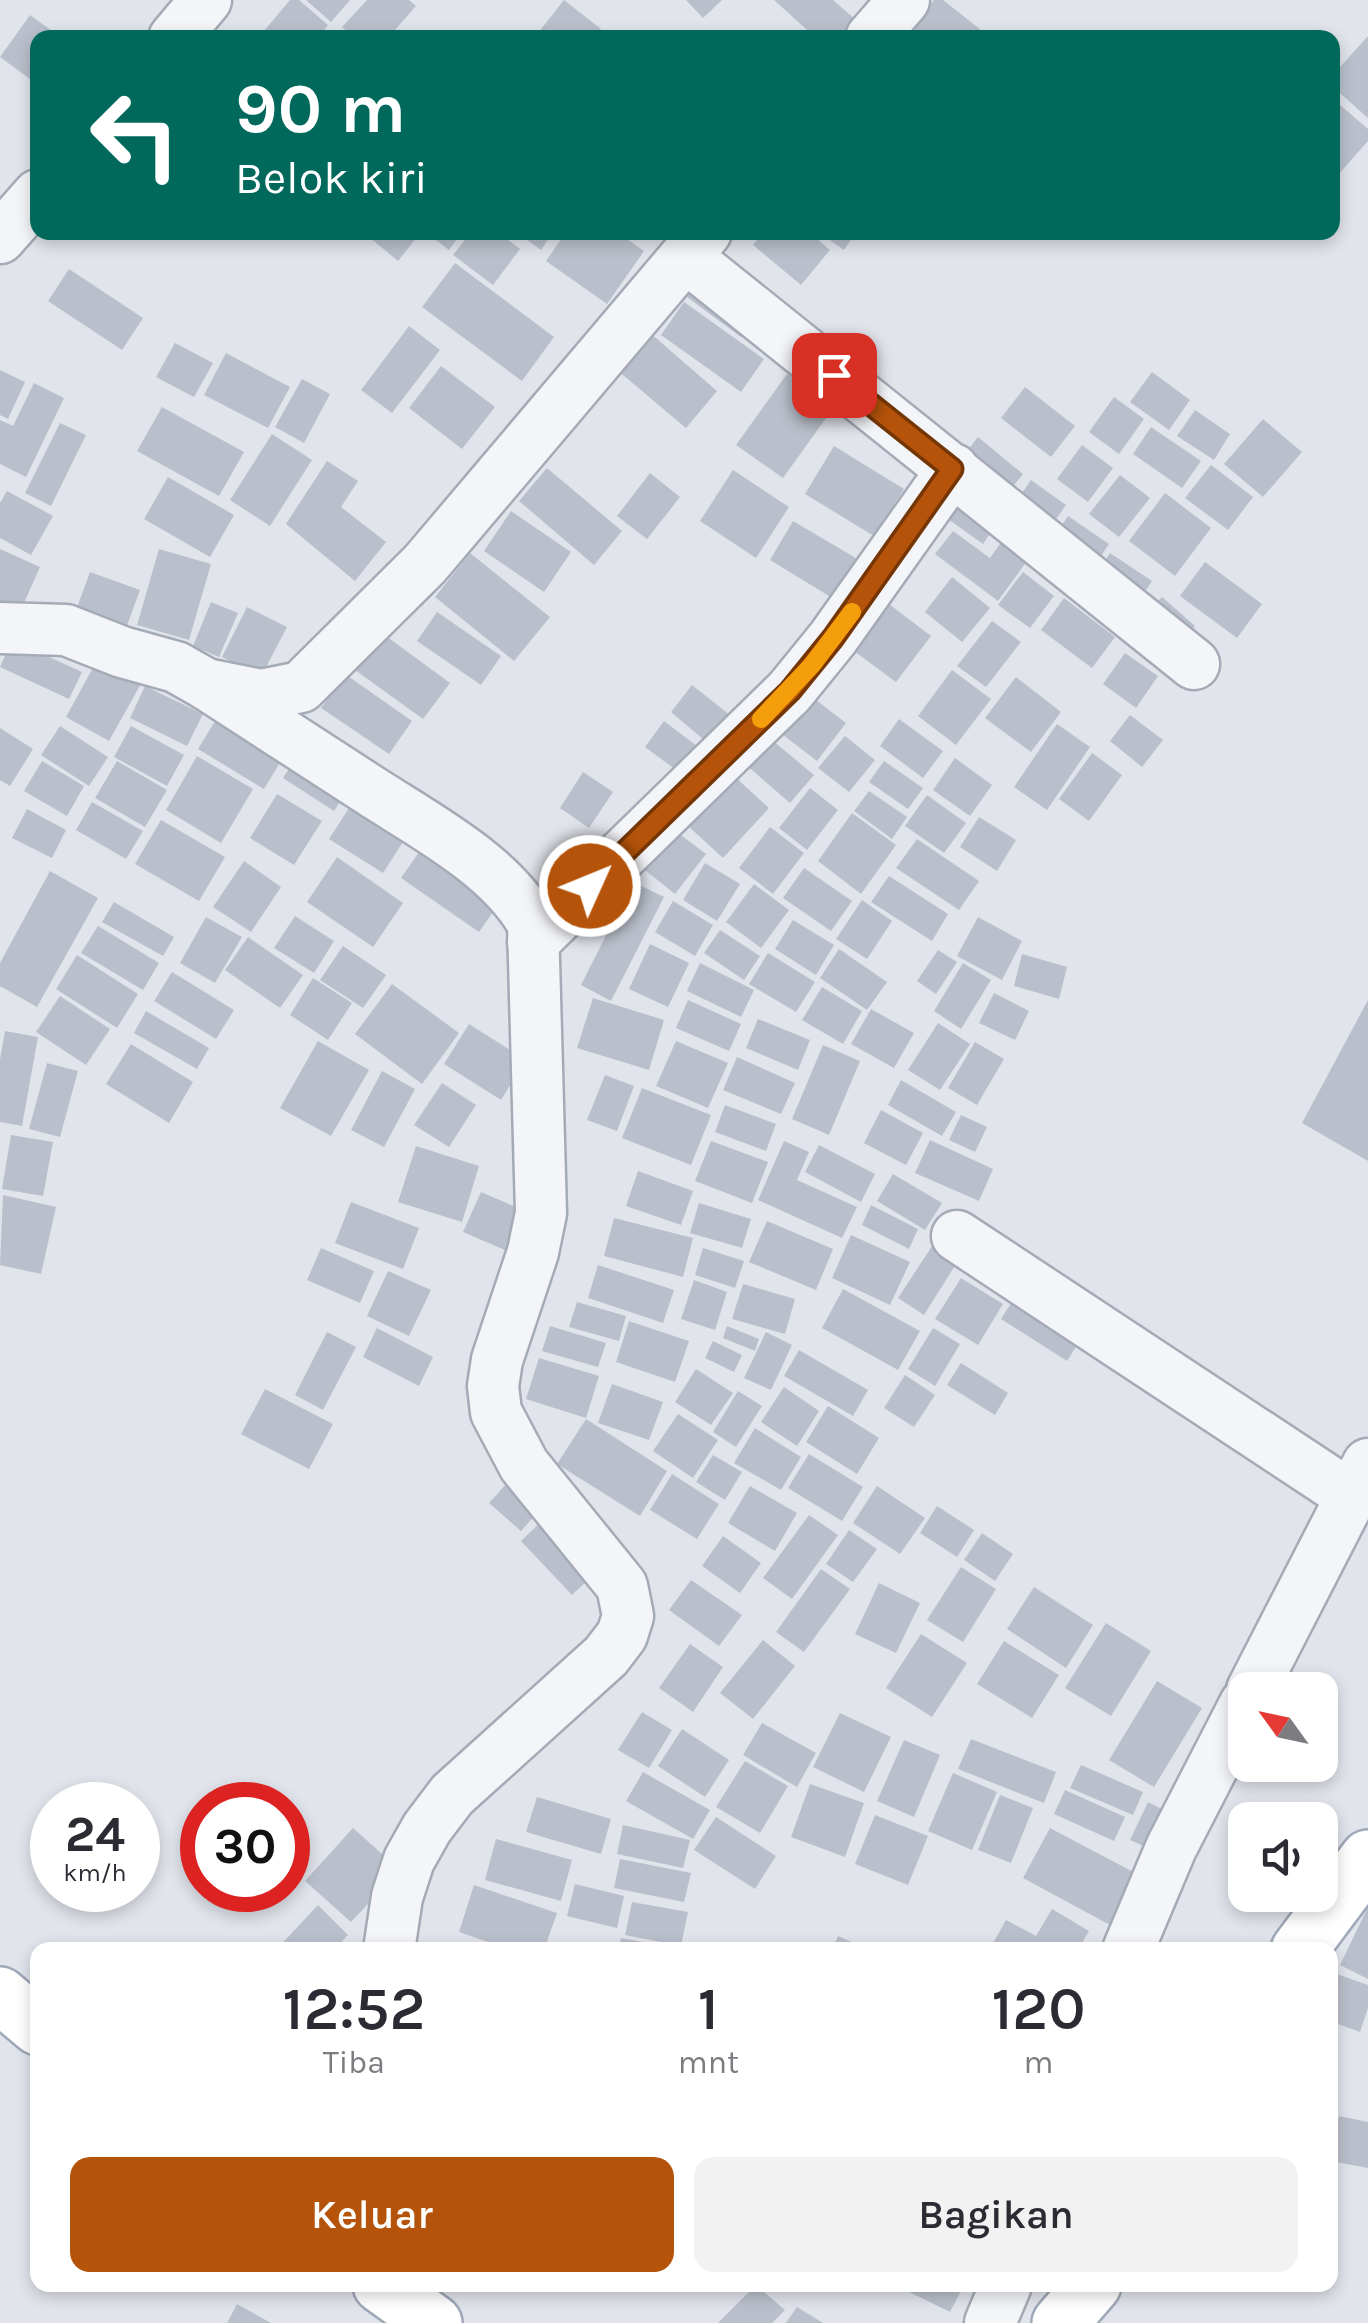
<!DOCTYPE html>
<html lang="id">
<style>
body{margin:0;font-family:Karla,sans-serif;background:#f2f2f3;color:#2b2b33;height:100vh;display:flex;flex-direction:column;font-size:38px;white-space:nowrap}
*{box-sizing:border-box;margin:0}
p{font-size:32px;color:#7c7c81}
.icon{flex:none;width:55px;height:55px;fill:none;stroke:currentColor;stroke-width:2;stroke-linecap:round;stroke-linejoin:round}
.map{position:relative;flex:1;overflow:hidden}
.drawer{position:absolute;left:30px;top:1942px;width:1308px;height:350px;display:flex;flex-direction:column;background:#fff;border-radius:20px;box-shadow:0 5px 15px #0003}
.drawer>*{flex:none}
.guide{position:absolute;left:30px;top:30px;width:1310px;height:210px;border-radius:20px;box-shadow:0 5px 15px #0003;background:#00695c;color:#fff;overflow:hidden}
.needle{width:65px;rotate:303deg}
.buttons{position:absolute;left:1228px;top:1672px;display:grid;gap:20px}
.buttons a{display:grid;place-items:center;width:110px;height:110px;border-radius:20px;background:#fff;box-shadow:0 5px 15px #0003;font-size:50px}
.speed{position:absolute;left:30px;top:1782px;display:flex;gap:20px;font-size:50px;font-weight:700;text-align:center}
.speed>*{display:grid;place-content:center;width:130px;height:130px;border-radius:50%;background:#fff;box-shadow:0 5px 15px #0003;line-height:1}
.speed small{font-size:25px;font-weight:400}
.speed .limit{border:15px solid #d22;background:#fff;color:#111}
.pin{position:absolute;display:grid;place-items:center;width:85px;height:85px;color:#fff;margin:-42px;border-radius:20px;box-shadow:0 5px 15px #0006}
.me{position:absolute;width:110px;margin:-55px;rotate:46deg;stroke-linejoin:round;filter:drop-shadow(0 0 8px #0008)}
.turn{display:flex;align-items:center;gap:35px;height:210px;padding:0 40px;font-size:45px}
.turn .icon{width:130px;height:130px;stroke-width:2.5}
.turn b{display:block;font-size:70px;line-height:85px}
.eta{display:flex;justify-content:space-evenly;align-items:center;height:170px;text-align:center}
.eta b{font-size:60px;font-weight:600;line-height:70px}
.action{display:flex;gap:20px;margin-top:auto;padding:20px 40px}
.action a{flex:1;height:115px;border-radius:20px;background:#b45309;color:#fff;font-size:40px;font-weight:600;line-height:115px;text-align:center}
.action a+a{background:#f2f2f3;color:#2b2b33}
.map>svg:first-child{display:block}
.building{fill:#bac0cb}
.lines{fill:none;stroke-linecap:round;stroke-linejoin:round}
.minor-casing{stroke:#a5abb6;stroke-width:55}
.major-casing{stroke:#9fa8b8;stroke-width:60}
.minor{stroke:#f4f5f9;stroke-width:50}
.major{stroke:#fff;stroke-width:55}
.route-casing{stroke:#753606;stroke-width:25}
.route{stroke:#b45309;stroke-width:18}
.slow{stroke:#f59e0b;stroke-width:18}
</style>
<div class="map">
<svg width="1368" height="2323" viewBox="0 0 1368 2323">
<rect width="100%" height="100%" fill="#e1e4eb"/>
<g class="building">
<polygon points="290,0 299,0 328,25 318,38 258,38"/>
<polygon points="306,0 350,0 331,22"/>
<polygon points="367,0 409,0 416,6 388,38 354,38 342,27"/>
<polygon points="564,0 601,29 594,38 534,38"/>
<polygon points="686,0 722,0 703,18"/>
<polygon points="774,0 833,0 856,20 840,38 816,38"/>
<polygon points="934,0 943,0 991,38 905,38"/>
<polygon points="30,15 62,38 38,38 38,69 30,79 0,57"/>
<polygon points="1368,36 1368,118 1332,86 1332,76"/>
<polygon points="1332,98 1368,129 1368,141 1338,175 1332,170"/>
<polygon points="363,232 421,232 398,261"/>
<polygon points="435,232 462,232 449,250 432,237"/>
<polygon points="471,232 498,232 520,249 493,285 453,255"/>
<polygon points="516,232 553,232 541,250"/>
<polygon points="566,232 617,232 644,251 607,304 546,261"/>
<polygon points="763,232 809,232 830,250 801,285 753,245"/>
<polygon points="818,232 856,232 844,250"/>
<polygon points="455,263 554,337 522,381 422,307"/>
<polygon points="69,269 143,318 122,350 48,301"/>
<polygon points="699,281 753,322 741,337 687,297"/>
<polygon points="684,302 764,359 741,392 661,335"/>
<polygon points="409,326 440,350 392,413 361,390"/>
<polygon points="649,332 717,391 686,428 617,370"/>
<polygon points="175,343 213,363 194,397 156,377"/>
<polygon points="226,353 290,387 268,428 204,395"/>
<polygon points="441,366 495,407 462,449 409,408"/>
<polygon points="0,370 25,382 8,419 0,415"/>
<polygon points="1152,372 1190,400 1169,430 1130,402"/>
<polygon points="787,374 834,407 783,478 736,445"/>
<polygon points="302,379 330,394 304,443 275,427"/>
<polygon points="34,383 64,398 26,477 0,464 0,420 13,426"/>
<polygon points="1025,387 1075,426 1051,457 1001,418"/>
<polygon points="1114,397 1144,419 1119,454 1089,432"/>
<polygon points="162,407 244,452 219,496 137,451"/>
<polygon points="1195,410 1230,434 1214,460 1177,436"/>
<polygon points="1263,419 1302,452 1263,497 1224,464"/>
<polygon points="60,423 86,435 51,506 25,493"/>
<polygon points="1151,427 1201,461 1182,488 1133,454"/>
<polygon points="272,434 312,460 270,526 230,500"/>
<polygon points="978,437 1023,474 1002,500 957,464"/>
<polygon points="1082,445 1113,468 1088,502 1057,479"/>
<polygon points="834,446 904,489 874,536 805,494"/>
<polygon points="327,461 358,481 341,507 386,542 355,581 286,524"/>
<polygon points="1211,465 1253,497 1228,530 1185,498"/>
<polygon points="547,468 622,531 594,565 519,501"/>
<polygon points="733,470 789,507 756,558 700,521"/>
<polygon points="650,473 680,497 647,539 617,516"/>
<polygon points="1120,475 1150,498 1119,537 1089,514"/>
<polygon points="168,477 234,515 210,557 144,519"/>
<polygon points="1031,480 1066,505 1045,535 1010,510"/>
<polygon points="961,487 1002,516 983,544 941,514"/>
<polygon points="7,491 53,516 31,555 0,538 0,503"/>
<polygon points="1165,493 1211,528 1175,576 1129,541"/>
<polygon points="511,511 571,552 544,592 484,551"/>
<polygon points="1068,516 1109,544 1090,572 1049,544"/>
<polygon points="793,521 871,567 847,607 770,560"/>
<polygon points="953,531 990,558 1009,531 1035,550 998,601 935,554"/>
<polygon points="0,549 40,567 19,614 0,605"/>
<polygon points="159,549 211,564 189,640 137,625"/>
<polygon points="470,553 550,617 514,661 435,597"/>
<polygon points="1110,553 1152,581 1136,606 1094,578"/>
<polygon points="1205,562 1262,604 1237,638 1180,596"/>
<polygon points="90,572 140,590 125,631 75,613"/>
<polygon points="1023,572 1054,596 1030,628 998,605"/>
<polygon points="952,577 990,608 962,642 925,612"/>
<polygon points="1162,597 1195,626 1179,646 1145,615"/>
<polygon points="1064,598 1115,637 1092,668 1041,630"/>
<polygon points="211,602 238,613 219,657 193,646"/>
<polygon points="889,604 931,636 896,682 854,651"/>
<polygon points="247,607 287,627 261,677 222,657"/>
<polygon points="437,612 501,656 481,685 417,641"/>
<polygon points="992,621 1021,642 986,687 957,666"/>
<polygon points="382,633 450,683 423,719 355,670"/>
<polygon points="12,640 82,672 69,699 0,667"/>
<polygon points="1125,653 1158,676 1136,708 1103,684"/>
<polygon points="100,655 143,680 109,741 66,717"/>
<polygon points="952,670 991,699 956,745 918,716"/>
<polygon points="345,674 412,721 389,754 321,708"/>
<polygon points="1016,677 1061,712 1031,752 985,718"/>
<polygon points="692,685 740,723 717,751 671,712"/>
<polygon points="145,686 203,714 187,746 130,718"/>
<polygon points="799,687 846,723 817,761 770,725"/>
<polygon points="220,713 286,753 264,789 198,749"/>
<polygon points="1130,715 1163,740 1142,767 1110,741"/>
<polygon points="899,719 943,751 923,778 880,746"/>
<polygon points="664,721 710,756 691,781 645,747"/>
<polygon points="1057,724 1090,747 1047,810 1014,787"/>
<polygon points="60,726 108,757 89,786 41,755"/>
<polygon points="131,726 184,755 167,786 114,757"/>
<polygon points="0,728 33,749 10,786 0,780"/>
<polygon points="761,731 814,775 790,803 738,758"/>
<polygon points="845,736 875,760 849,792 818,768"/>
<polygon points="299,753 350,787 334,811 283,778"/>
<polygon points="1092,753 1122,775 1089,821 1059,799"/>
<polygon points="197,756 253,789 221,843 166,810"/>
<polygon points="955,758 992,785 970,816 933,790"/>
<polygon points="42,761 84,786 67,816 24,791"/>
<polygon points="117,761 167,790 145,827 95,798"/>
<polygon points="884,761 923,788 908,809 869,782"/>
<polygon points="721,764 769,808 723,858 675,814"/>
<polygon points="583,772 613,792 589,828 560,808"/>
<polygon points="810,788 838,810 807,850 779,828"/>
<polygon points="869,791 907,817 892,839 854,811"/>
<polygon points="277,794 322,821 294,865 250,838"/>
<polygon points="358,794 412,828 383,873 329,839"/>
<polygon points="927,795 966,823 944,853 905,826"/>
<polygon points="92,802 143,831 126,859 76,830"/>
<polygon points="27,809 66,830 52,858 12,838"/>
<polygon points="852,813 896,845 861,894 818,861"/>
<polygon points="979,817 1016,840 997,871 960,847"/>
<polygon points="161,820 225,857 199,901 135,864"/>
<polygon points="666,824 706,854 675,894 636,863"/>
<polygon points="770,827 804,853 773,894 739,868"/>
<polygon points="917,839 979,881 959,910 896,868"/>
<polygon points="424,845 502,899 479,932 401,878"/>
<polygon points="337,857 403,903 373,947 307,902"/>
<polygon points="244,861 281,887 251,932 213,907"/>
<polygon points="705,863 740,884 717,921 683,900"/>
<polygon points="804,868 852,901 831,931 783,898"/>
<polygon points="50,871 98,898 37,1007 0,986 0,963"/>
<polygon points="889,876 948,914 932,941 871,902"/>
<polygon points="633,882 664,897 611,1001 581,985"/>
<polygon points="754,884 789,910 761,948 726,922"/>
<polygon points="862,900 892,921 867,959 836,939"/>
<polygon points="673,901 713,925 695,956 655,932"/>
<polygon points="114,902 174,937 163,956 102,922"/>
<polygon points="295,916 334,941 314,973 274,948"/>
<polygon points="206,917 242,937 215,983 180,963"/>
<polygon points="978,917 1022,941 1002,980 957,956"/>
<polygon points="793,920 834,945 816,975 775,949"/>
<polygon points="98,926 159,963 143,990 81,953"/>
<polygon points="720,930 760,956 744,980 704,953"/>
<polygon points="248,937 303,975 280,1008 225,970"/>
<polygon points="650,944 689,963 668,1007 629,989"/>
<polygon points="343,946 386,975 363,1008 320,980"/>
<polygon points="839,949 887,982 867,1010 820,978"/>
<polygon points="938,950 957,962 936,994 917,981"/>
<polygon points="768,953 815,982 796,1012 749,984"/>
<polygon points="1022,954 1067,967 1059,999 1014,986"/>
<polygon points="77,955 138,994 117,1028 56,989"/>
<polygon points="700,963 754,990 741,1017 687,991"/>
<polygon points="963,963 991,980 961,1029 934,1011"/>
<polygon points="172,972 234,1010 216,1039 154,1001"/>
<polygon points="313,978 352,1003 328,1040 290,1015"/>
<polygon points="392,984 459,1033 422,1084 355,1034"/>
<polygon points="822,987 862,1011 843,1044 802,1020"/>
<polygon points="994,993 1029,1011 1015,1040 979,1023"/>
<polygon points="60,996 110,1029 86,1065 36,1032"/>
<polygon points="593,998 664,1020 649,1070 577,1048"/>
<polygon points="688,1000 741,1024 729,1051 676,1028"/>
<polygon points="1368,1000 1368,1161 1302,1123"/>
<polygon points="871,1009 914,1033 894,1068 851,1044"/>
<polygon points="146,1011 209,1048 197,1069 134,1033"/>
<polygon points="758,1019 810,1040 798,1070 746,1048"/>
<polygon points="938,1023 970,1044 940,1090 908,1070"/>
<polygon points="469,1024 526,1060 501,1100 444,1064"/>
<polygon points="5,1031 38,1037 22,1126 0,1122 0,1059"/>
<polygon points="318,1041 369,1070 331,1136 280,1108"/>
<polygon points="676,1041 728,1063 708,1108 656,1086"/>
<polygon points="975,1042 1004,1059 977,1105 948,1088"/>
<polygon points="131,1044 193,1082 169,1123 106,1084"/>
<polygon points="823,1045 860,1061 829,1135 792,1119"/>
<polygon points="737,1057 795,1083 781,1114 723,1090"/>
<polygon points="47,1063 78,1071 60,1137 29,1129"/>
<polygon points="382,1071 415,1089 384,1147 351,1130"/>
<polygon points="605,1075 634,1086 617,1131 587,1120"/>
<polygon points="901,1080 956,1112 942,1136 888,1105"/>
<polygon points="442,1083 476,1105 449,1147 414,1125"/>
<polygon points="642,1088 711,1115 691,1165 622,1138"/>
<polygon points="725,1105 776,1124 766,1151 715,1132"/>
<polygon points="881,1110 923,1133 906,1165 864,1143"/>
<polygon points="961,1115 987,1127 975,1152 949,1140"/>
<polygon points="11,1135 53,1142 43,1196 2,1189"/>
<polygon points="930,1140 993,1169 979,1201 915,1173"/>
<polygon points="711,1141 768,1162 752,1203 695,1181"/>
<polygon points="784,1141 809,1152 797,1180 857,1207 842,1238 758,1200"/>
<polygon points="819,1145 875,1174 861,1202 805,1172"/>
<polygon points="416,1146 479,1166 462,1222 398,1202"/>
<polygon points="638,1171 693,1191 681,1225 626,1206"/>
<polygon points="893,1174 942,1203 925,1230 877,1201"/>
<polygon points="481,1192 532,1214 514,1254 463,1232"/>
<polygon points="3,1195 56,1207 41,1274 0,1265"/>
<polygon points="351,1202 419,1228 403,1269 335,1243"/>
<polygon points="699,1203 751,1219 742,1248 690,1233"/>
<polygon points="871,1205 918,1229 909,1249 862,1225"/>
<polygon points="614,1218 693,1238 683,1277 604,1256"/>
<polygon points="767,1221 833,1249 816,1290 749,1262"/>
<polygon points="851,1235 910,1262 890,1305 832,1278"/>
<polygon points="938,1237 963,1253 924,1315 898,1298"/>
<polygon points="321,1248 374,1271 360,1303 307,1280"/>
<polygon points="703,1248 744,1261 735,1288 695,1275"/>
<polygon points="598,1265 674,1290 663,1323 588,1298"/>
<polygon points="388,1271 431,1290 409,1336 367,1316"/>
<polygon points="961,1278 1003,1304 978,1345 935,1319"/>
<polygon points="694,1280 727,1292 715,1330 681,1319"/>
<polygon points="743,1284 795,1299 785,1334 732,1319"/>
<polygon points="1022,1286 1088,1328 1067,1361 1001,1319"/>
<polygon points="843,1289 920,1331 898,1370 822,1328"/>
<polygon points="577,1302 626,1316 619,1341 569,1327"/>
<polygon points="629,1321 689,1341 675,1382 616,1362"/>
<polygon points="550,1326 606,1343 598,1367 542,1351"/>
<polygon points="727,1326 759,1339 755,1351 723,1338"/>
<polygon points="377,1328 433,1357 419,1386 363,1357"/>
<polygon points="933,1328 960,1344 935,1386 908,1369"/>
<polygon points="327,1332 356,1347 323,1410 295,1395"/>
<polygon points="766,1332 792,1345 771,1390 744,1378"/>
<polygon points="713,1341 742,1355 734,1372 705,1358"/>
<polygon points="799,1350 868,1390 853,1416 784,1376"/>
<polygon points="539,1358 599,1376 586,1418 526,1399"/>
<polygon points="961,1363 1008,1393 995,1415 947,1385"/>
<polygon points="696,1369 733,1393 711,1425 675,1402"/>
<polygon points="905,1375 935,1395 914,1427 884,1408"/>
<polygon points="612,1384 663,1402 649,1440 598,1423"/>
<polygon points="784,1387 819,1411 797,1446 761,1422"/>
<polygon points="265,1389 333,1424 309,1469 241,1434"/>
<polygon points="738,1391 762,1406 736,1447 713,1432"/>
<polygon points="828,1406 879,1438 857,1474 806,1442"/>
<polygon points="678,1414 718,1440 693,1478 653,1451"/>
<polygon points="586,1419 667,1471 640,1516 557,1464"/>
<polygon points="755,1428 801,1457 781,1490 734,1463"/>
<polygon points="809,1454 863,1487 842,1521 788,1488"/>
<polygon points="713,1455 742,1472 725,1500 696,1482"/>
<polygon points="518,1471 550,1499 521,1531 489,1503"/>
<polygon points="672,1474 719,1504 697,1539 650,1510"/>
<polygon points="750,1486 797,1513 775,1551 728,1523"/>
<polygon points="877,1486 925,1518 900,1554 853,1523"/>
<polygon points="937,1506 974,1530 957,1557 920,1533"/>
<polygon points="551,1512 603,1566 572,1595 521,1541"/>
<polygon points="809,1515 838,1535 792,1599 763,1578"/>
<polygon points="849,1530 877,1549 853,1582 826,1564"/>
<polygon points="982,1533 1013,1554 995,1581 964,1560"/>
<polygon points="723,1536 761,1563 740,1593 702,1566"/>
<polygon points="961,1567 996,1589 963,1642 927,1620"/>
<polygon points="821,1569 850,1589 804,1652 776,1632"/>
<polygon points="691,1580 742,1615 719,1646 669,1610"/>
<polygon points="879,1583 920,1603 896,1653 855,1634"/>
<polygon points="1034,1587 1093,1625 1066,1668 1007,1629"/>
<polygon points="1106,1623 1151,1651 1111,1716 1065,1688"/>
<polygon points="921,1634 967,1663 932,1717 886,1688"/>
<polygon points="763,1640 795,1666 753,1719 720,1693"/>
<polygon points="1004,1641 1059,1675 1032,1718 977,1684"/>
<polygon points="690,1644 723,1667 693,1712 659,1688"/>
<polygon points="1157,1681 1202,1708 1154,1787 1109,1760"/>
<polygon points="642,1712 672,1730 649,1768 618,1750"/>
<polygon points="840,1713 891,1737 864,1792 813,1767"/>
<polygon points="762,1723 816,1753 797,1787 743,1755"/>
<polygon points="682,1729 729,1760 705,1797 658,1766"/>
<polygon points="971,1739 1056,1772 1044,1803 958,1769"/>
<polygon points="904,1740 940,1755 914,1817 877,1801"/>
<polygon points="745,1761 788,1786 760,1833 716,1807"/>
<polygon points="1081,1765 1143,1792 1133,1815 1070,1788"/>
<polygon points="643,1772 710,1810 693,1839 626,1801"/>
<polygon points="953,1773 997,1792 972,1850 928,1831"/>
<polygon points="810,1784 864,1803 845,1857 791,1837"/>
<polygon points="1065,1790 1125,1817 1114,1841 1054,1814"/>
<polygon points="1000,1795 1033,1808 1011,1863 978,1850"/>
<polygon points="537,1797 611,1819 601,1854 526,1832"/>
<polygon points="1148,1802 1175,1816 1157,1852 1130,1840"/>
<polygon points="875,1815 928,1836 908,1885 855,1864"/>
<polygon points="716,1817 776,1856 755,1889 694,1850"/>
<polygon points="623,1825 690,1840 683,1868 617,1854"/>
<polygon points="353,1828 400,1870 351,1922 305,1881"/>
<polygon points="1050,1828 1137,1874 1110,1925 1023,1878"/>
<polygon points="496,1839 572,1860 561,1901 485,1880"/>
<polygon points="620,1859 691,1873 684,1902 614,1888"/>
<polygon points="575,1884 624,1896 617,1928 567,1916"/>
<polygon points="474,1885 557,1913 544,1950 511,1950 459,1932"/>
<polygon points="632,1902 688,1912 681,1946 625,1935"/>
<polygon points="318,1905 348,1935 334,1950 276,1950"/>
<polygon points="1368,1907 1368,1979 1340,1965"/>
<polygon points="1052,1909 1089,1931 1078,1950 1001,1950 992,1945 1006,1920 1036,1936"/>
<polygon points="838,1936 870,1950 832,1950"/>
<polygon points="621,1938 674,1948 674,1950 618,1950"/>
<polygon points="1334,1973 1368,1985 1368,2008 1360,2032 1330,2021 1330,1984"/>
<polygon points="1339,2116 1368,2122 1368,2168 1330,2161"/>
<polygon points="756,2285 785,2310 772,2323 718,2323"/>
<polygon points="895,2285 964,2285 950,2312"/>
<polygon points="237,2304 271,2323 227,2323"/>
<polygon points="797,2307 823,2323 786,2323"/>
</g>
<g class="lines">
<g class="minor-casing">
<g id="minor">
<polyline points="174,38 206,0"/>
<polyline points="871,38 904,0"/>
<polyline points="0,238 38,195"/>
<polyline points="686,257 1194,664"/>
<polyline points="0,628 66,630 122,652 176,667 206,684 261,695 301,687 425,564 706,232"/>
<path d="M206 684C260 719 314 754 368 789 423 825 501 865 533 924L541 1213 533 1252 497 1360 493 1386 496 1412 524 1465 622 1586 628 1616 622 1635 606 1656 452 1795 427 1828 409 1860 397 1897 389 1950"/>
<polyline points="533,942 790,691 833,638 953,469"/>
<polyline points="957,1236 1351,1496"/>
<polyline points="1252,1690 1368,1464"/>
<polyline points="1128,1950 1171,1848 1245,1704"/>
<polyline points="990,2323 1006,2285"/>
</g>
</g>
<g class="major-casing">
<g id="major">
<polyline points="1299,1950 1368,1858"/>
<polyline points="0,1995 38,2027"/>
<polyline points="381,2285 434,2323"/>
<polyline points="1060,2323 1093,2285"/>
</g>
</g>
<use href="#minor" class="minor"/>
<use href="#major" class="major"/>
</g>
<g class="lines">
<g class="route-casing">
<polyline id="route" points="590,886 790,691 833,638 952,469 834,375"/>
</g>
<use href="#route" class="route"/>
<polyline class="slow" points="761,719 812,665 852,612"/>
</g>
</svg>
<div class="buttons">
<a><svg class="needle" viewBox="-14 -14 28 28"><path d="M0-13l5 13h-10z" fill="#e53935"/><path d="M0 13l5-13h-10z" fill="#7c7c81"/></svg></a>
<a><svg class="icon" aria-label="sound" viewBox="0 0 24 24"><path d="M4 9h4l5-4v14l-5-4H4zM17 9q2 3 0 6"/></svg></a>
</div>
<div class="speed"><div>24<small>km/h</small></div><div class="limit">30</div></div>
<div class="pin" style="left:834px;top:375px;background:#d93025"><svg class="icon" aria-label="arrive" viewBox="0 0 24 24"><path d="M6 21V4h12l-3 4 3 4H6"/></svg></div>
<svg class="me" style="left:590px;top:886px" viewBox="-20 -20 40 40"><circle r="17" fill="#b45309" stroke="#fff" stroke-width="3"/><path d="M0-11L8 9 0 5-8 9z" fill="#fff"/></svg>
<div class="guide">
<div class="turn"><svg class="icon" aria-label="left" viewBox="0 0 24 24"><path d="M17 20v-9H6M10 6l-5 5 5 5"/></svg><div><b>90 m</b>Belok kiri</div></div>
</div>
<section class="drawer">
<div class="eta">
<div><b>12:52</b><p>Tiba</p></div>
<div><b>1</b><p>mnt</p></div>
<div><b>120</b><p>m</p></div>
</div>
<div class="action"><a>Keluar</a><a>Bagikan</a></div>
</section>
</div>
